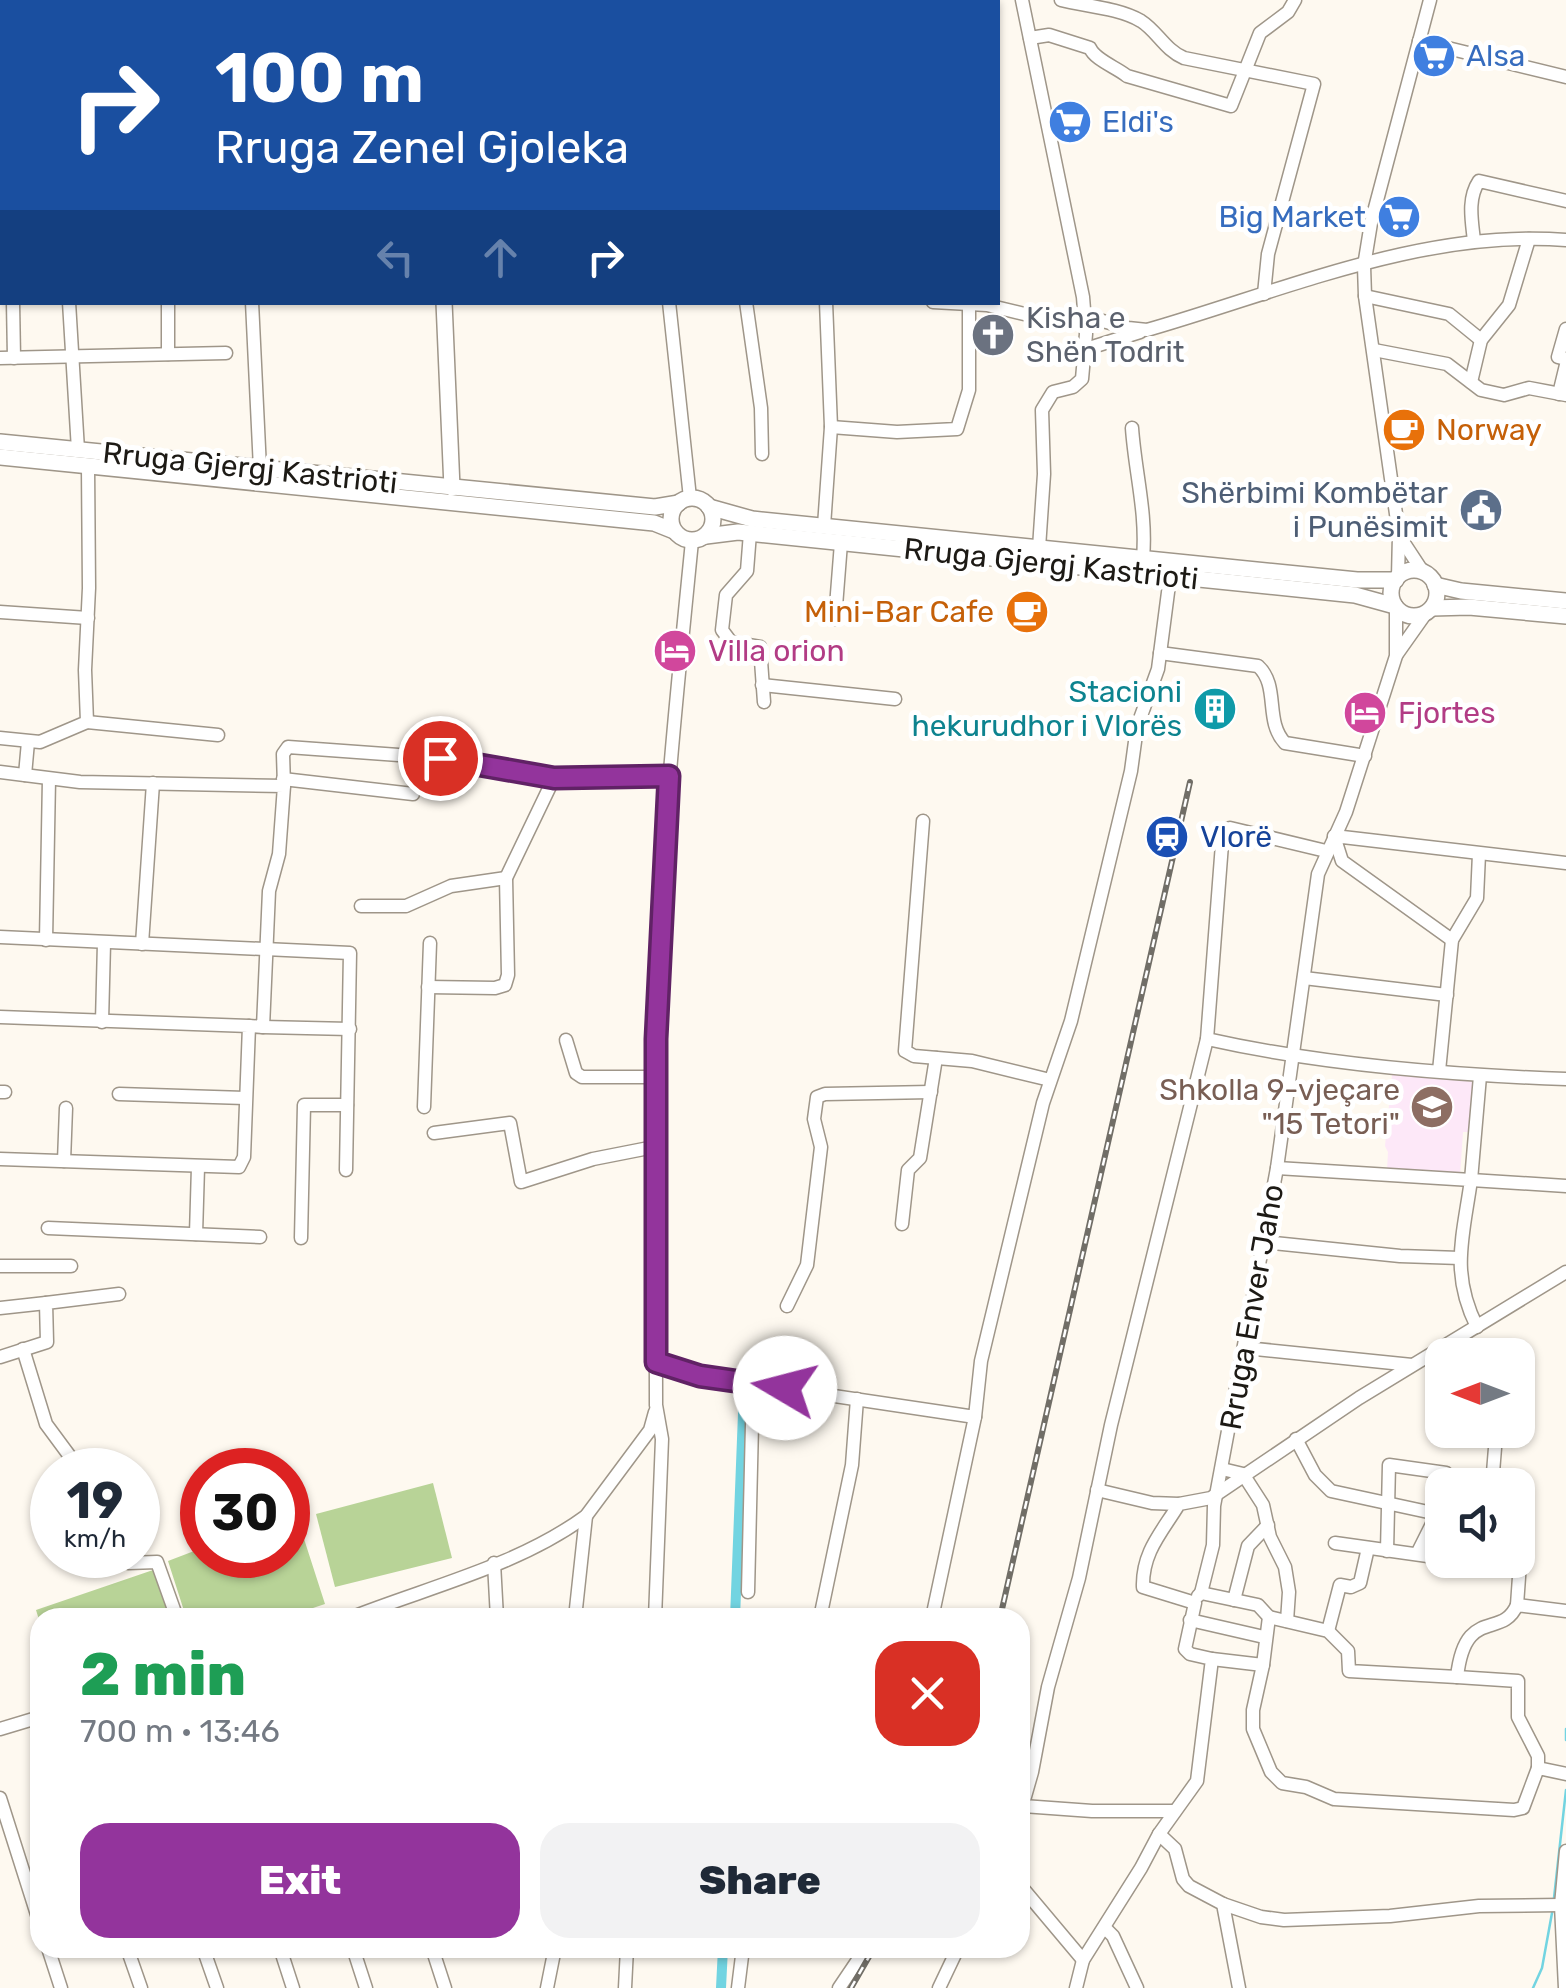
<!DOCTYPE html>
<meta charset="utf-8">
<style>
body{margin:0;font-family:Rubik,sans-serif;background:#f2f2f3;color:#1f2937;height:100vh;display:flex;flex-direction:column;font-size:38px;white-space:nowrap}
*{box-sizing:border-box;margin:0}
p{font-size:32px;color:#747a83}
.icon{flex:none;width:55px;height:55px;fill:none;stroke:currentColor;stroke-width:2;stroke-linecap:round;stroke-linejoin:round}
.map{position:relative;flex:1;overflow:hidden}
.side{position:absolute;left:30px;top:1608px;width:1000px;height:350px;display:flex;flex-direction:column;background:#fff;border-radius:30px;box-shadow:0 2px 8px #0004}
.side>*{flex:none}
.banner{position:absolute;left:0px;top:0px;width:1000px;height:305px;box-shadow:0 2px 8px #0004;background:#1a4fa0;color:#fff;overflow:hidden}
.needle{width:65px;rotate:270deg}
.fabs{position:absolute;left:1425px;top:1338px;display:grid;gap:20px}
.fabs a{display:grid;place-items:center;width:110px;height:110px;border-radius:20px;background:#fff;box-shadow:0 2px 8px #0004;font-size:50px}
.speed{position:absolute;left:30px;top:1448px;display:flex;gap:20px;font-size:50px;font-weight:700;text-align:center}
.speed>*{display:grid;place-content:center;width:130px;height:130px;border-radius:50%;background:#fff;box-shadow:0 2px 8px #0004;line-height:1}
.speed small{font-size:25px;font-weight:400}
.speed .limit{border:15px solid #d22;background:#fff;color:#111}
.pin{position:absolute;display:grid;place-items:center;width:85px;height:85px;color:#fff;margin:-42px;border:5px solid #fff;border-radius:50%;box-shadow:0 2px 10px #0007}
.me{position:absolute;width:110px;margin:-55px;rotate:278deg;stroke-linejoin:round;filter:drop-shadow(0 0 8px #0008)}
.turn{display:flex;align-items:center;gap:35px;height:210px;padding:0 50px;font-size:45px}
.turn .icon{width:130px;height:130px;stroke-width:2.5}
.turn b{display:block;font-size:70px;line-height:85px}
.lanes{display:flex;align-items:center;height:95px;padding:0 50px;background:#0003;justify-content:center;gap:50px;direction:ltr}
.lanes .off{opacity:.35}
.round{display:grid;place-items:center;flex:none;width:105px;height:105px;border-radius:30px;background:#f2f2f3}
.headline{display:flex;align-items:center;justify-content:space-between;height:170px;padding:0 50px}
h1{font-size:60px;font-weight:800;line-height:75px;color:#1e9e55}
.cta{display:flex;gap:20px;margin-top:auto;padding:20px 50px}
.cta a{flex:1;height:115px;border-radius:30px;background:#93349c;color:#fff;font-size:40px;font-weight:800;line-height:115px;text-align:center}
.cta a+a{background:#f2f2f3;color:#1f2937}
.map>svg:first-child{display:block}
.education{fill:#fde8f8}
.green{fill:#b8d397}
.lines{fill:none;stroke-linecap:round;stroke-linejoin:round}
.stream{stroke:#72d4e1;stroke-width:2.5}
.canal{stroke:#72d4e1;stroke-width:10}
.minor-casing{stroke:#9f9689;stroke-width:15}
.major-casing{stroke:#9f9689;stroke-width:18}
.minor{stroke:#fff;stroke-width:12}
.major{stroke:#fff;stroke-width:15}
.rail-casing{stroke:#716e67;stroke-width:6}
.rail{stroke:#fff;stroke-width:2.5;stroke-dasharray:8;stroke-linecap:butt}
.route-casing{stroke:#602265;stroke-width:25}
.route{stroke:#93349c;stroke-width:18}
.labels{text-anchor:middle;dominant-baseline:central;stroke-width:10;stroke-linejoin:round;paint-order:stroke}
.shop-label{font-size:30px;fill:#366cbe;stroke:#fff;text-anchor:start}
.worship-label{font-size:30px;fill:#5b616d;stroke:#fff;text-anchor:start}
.food-label{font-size:30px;fill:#c56008;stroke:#fff;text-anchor:start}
.street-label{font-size:30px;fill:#1d1a15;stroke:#fff}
.service-label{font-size:30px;fill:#4e5e75;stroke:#fff;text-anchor:end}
.hotel-label{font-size:30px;fill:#b23c85;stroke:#fff;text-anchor:start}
.culture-label{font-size:30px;fill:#0d838f;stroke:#fff;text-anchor:end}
.transit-label{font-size:30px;fill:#164399;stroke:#fff;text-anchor:start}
.education-label{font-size:30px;fill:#785e54;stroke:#fff;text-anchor:end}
</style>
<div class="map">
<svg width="1566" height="1988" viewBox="0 0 1566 1988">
<rect width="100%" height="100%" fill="#fef9f0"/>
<polygon class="education" points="1392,1075 1478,1082 1473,1132 1463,1132 1460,1176 1387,1170 1388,1152 1385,1146"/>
<g class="green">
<polygon points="433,1483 452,1558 335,1587 316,1514"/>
<polygon points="296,1514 325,1604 286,1617 186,1617 168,1561 202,1548 202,1555 288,1555 288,1517"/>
<polygon points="156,1569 171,1617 40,1618 40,1623 36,1610"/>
</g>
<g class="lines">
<g class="stream">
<polyline points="1566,1729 1566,1740"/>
<polyline points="1554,1898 1566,1790"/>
<polyline points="1533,1988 1542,1968 1552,1913"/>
</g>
<g class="canal">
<polyline points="735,1618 744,1388"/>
<polyline points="721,1988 723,1948"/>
</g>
<g class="minor-casing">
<g id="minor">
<polyline points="49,0 51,2"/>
<polyline points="591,0 591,2"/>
<polyline points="637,0 637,2"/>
<polyline points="731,0 731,2"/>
<polyline points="776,0 780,2"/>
<polyline points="868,0 870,2"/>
<polyline points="1022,0 1083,297 1086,334 1082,379 1073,387 1053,392 1042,410 1044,474 1039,548"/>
<path d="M1061 0C1085 6 1119 8 1141 21 1157 31 1165 50 1184 58L1314 84 1268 254 1264 294"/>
<path d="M1030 38 1049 35 1090 48C1095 60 1116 67 1127 76L1231 106 1260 33 1288 12 1295 0"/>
<polyline points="1419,41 1566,77"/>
<polyline points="0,153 2,153"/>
<polyline points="0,239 2,238"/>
<path d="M1474 241C1472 221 1467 199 1479 181L1566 201"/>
<polyline points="1365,296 1449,314 1481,340"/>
<polyline points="13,302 14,358"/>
<polyline points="69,302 78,450"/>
<polyline points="168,302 168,354"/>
<polyline points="252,302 260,469"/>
<polyline points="669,302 690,498"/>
<polyline points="746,302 761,408 762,454"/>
<path d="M933 302 987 305 1041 318H1092L1128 328 1147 330C1283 291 1422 229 1566 240"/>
<polyline points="1566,329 1558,357 1566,359"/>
<polyline points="1086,349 1140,332"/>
<polyline points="1374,350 1447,364 1481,390 1504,395 1529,388 1566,395"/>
<polyline points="0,358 226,353"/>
<polyline points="1471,382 1481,340 1509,305 1529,239"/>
<polyline points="1559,394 1566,365"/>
<polyline points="831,427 897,432 957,429 969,390 969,304"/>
<path d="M1132 428C1135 472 1147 513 1143 558"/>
<polyline points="824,526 831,427 826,302"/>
<polyline points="750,533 747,571 726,595 722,630 731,642 760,647 764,702"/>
<polyline points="1400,537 1423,572"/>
<polyline points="1398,577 1399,535 1365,296 1364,266 1371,223 1430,0"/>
<polyline points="0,612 88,618"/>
<polyline points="835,619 841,543"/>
<path d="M1160 653 1258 666C1280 686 1264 721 1285 743L1365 756"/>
<polyline points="1397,654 1426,613"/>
<polyline points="762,685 895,699"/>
<polyline points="87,722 218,735"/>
<polyline points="0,738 40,742 87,722 85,670 89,588 88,467"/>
<polyline points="0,772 80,782 284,786 279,854 269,891 263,1027 249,1026"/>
<polyline points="25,775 28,742"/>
<polyline points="283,779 413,794"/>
<polyline points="284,786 283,754 288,747 440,758 554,778 669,775"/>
<polyline points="923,821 905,1051 914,1056 972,1061 1050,1080"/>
<polyline points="361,906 406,906 451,886 506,878"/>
<polyline points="0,937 350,953 346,1170"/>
<polyline points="46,940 49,779"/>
<polyline points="1452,940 1342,861 1334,836 1566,863"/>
<polyline points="142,944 153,783"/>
<polyline points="1304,978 1447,995"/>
<polyline points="428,987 495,988 505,985 508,975 506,878 554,778"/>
<polyline points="0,1017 249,1026 244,1157 239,1167 0,1159"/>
<polyline points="102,1022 104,943"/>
<polyline points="263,1027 350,1029"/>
<path d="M1207 1039C1323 1065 1448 1075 1566 1079"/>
<polyline points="566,1040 576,1073 582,1077 655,1077"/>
<polyline points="1439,1071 1452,940 1477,898 1479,854"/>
<polyline points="1480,1076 1471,1180 1566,1186"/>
<polyline points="0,1092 5,1092"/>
<polyline points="119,1094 245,1098"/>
<polyline points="424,1107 430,943"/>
<polyline points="434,1133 510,1123 521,1182 593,1159 654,1147"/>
<polyline points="64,1161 66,1108"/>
<path d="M1277 1168 1471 1180C1463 1237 1450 1273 1477 1327"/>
<polyline points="902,1224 908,1170 920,1158 936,1058"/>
<polyline points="48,1228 260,1237"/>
<polyline points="196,1234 198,1167"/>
<polyline points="301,1238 304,1105 347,1105"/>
<polyline points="1264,1242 1400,1256 1460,1258"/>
<polyline points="0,1266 71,1266"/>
<polyline points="787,1306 807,1265 821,1147 814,1119 817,1097 825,1094 931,1092"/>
<polyline points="0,1308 46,1303"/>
<polyline points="1246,1348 1412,1365"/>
<polyline points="23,1349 46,1424 80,1470"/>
<polyline points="0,1357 47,1342 46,1303 119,1294"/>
<polyline points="656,1362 700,1376 975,1417 981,1361 1043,1103 1071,1021 1131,771 1137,727 1158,669 1170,577"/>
<polyline points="1296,1439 1315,1475 1331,1491 1442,1515"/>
<polyline points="1222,1469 1243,1474 1263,1505 1270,1537 1285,1567 1289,1592 1287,1621"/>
<polyline points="1492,1485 1495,1448"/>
<polyline points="1097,1490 1152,1503 1179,1504"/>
<polyline points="1335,1543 1442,1558"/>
<polyline points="1387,1551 1389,1465 1446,1473 1446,1485"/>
<polyline points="1417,1554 1437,1514"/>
<polyline points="117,1555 128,1563 157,1562 177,1618"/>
<polyline points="1462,1560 1521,1567"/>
<polyline points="494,1563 497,1618"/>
<polyline points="748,1592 753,1383"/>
<polyline points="1201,1593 1213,1545 1214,1506 1277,1168 1318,874 1346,812 1396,656 1396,608"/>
<polyline points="1198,1596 1201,1593 1258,1605 1269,1617 1263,1665 1212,1659"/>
<polyline points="1234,1600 1248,1546 1268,1525"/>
<polyline points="1517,1605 1522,1535 1518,1534"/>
<path d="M1269 1617 1328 1631 1348 1651 1349 1671 1457 1677C1465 1605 1502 1640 1517 1605L1566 1611"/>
<path d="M350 1618C428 1587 518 1566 586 1516L650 1430 655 1412"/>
<polyline points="575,1618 586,1516"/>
<path d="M655 1618 662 1439 656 1405C656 1258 652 1111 658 965 663 823 678 682 692 541"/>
<polyline points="820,1618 852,1465 857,1399"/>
<polyline points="932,1618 975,1417"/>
<polyline points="1190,1620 1264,1637"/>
<polyline points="1328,1631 1340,1585 1351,1587 1360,1583 1368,1548"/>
<polyline points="1263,1665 1253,1710 1253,1729 1271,1772 1282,1783 1306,1787 1334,1799 1514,1810 1523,1808 1538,1768 1566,1774"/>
<polyline points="1457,1677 1518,1681 1518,1717 1538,1756 1538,1768"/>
<polyline points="0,1729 40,1717"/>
<polyline points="0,1798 40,1924"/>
<polyline points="1023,1806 1092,1811 1175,1811"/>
<polyline points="1020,1814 1032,1772 1048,1687 1079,1578 1111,1425 1207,1039 1223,831 1230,828 1326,851"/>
<polyline points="1159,1834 1175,1849 1183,1879 1189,1886 1223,1904 1239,1988"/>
<polyline points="1020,1885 1083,1960"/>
<polyline points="1223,1904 1261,1917 1284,1920 1390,1916 1479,1906 1561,1905"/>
<polyline points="1105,1928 1113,1936 1137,1988"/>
<polyline points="48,1948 61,1988"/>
<polyline points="127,1948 141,1988"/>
<polyline points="203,1948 217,1988"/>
<polyline points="280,1948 293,1988"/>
<polyline points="353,1948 366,1988"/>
<polyline points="432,1948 445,1988"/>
<polyline points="547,1988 555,1948"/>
<polyline points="625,1988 627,1948"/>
<polyline points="738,1988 743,1948"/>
<polyline points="839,1988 866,1948"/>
<polyline points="939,1988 958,1948"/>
<path d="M1076 1988 1083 1960 1141 1868 1159 1834 1197 1781 1212 1659 1190 1654 1185 1649 1195 1603 1143 1587C1142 1552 1162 1532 1179 1504L1211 1498 1359 1398 1566 1272"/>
<polyline points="1565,1988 1561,1905 1566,1851"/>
</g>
</g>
<g class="major-casing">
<g id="major">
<polyline points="426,0 426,2"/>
<polyline points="312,2 349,0"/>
<polyline points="0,24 2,24"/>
<polyline points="444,302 452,488"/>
<polyline points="0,442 655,507 679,503"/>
<polyline points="0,457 654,523 674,531"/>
<circle cx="692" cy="519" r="21"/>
<polyline points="709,507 752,519 1357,580 1396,580"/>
<polyline points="706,536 738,532 1355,595 1395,606"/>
<circle cx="1414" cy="593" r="23"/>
<polyline points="1435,585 1461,591 1566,601"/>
<polyline points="1432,608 1469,607 1566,616"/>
</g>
</g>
<use href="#minor" class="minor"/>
<use href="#major" class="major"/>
<g class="rail-casing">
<g id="rail">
<polyline points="1000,1618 1190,782"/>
<polyline points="851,1988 874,1948"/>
</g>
</g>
<use href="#rail" class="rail"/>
</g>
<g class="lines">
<g class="route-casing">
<polyline id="route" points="440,758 554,778 669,776 656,1039 656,1362 700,1376 785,1388"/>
</g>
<use href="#route" class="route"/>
</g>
<defs>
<g id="supermarket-disc" transform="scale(2.25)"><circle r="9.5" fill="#3f7fe0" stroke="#fff"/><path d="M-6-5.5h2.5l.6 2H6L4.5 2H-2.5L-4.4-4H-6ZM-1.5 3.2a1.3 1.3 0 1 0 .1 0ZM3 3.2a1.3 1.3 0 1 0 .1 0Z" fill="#fff"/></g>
<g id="church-disc" transform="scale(2.25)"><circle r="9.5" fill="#6b7280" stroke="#fff"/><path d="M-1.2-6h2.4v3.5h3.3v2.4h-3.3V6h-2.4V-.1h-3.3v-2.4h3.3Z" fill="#fff"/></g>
<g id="cafe-disc" transform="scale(2.25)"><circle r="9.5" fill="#e8710a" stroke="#fff"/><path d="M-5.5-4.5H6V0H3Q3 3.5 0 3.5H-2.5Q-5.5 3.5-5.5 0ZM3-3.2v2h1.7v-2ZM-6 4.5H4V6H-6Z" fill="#fff"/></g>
<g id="civic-disc" transform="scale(2.25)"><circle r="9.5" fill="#5c6f8a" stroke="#fff"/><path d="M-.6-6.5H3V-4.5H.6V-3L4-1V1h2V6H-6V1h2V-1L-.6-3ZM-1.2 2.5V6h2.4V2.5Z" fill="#fff"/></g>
<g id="hotel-disc" transform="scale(2.25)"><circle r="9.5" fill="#d1479c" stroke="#fff"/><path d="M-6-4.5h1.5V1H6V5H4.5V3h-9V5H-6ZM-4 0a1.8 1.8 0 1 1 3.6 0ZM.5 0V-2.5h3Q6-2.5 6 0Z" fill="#fff"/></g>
<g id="building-disc" transform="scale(2.25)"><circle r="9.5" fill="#0f9aa8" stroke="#fff"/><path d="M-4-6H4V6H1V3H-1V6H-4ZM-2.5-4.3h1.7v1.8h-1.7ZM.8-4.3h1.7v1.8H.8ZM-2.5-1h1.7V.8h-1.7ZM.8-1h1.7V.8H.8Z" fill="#fff"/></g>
<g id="station-disc" transform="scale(2.25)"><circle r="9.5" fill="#1a4fb4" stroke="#fff"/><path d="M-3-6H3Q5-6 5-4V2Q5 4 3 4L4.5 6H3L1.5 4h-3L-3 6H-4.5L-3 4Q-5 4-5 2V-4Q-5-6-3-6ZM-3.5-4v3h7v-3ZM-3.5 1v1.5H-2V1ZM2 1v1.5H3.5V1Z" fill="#fff"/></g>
<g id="school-disc" transform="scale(2.25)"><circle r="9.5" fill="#8d6e63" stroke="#fff"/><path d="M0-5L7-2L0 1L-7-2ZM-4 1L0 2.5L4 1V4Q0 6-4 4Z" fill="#fff"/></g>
</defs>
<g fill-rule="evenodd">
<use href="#supermarket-disc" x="1434" y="56"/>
<use href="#supermarket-disc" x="1070" y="122"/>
<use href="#supermarket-disc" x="1399" y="217"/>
<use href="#church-disc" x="993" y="335"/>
<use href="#cafe-disc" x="1404" y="430"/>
<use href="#civic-disc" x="1481" y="510"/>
<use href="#cafe-disc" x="1027" y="612"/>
<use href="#hotel-disc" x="675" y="651"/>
<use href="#building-disc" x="1215" y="709"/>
<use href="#hotel-disc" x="1365" y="713"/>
<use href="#station-disc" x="1167" y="837"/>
<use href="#school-disc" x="1432" y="1107"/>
</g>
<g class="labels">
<g class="shop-label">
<text x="1466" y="56">Alsa</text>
<text x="1102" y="122">Eldi's</text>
<text x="1366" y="217" text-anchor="end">Big Market</text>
</g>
<g class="worship-label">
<text x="1026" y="318">Kisha e<tspan x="1026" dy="34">Shën Todrit</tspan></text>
</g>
<g class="food-label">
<text x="1436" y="430">Norway</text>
<text x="994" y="612" text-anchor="end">Mini-Bar Cafe</text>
</g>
<g class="street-label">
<text transform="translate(250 468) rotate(6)">Rruga Gjergj Kastrioti</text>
<text transform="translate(1051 564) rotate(6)">Rruga Gjergj Kastrioti</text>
<text transform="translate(1252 1307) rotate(-80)">Rruga Enver Jaho</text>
</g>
<g class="service-label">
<text x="1448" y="493">Shërbimi Kombëtar<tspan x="1448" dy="34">i Punësimit</tspan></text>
</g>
<g class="hotel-label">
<text x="708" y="651">Villa orion</text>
<text x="1398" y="713">Fjortes</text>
</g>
<g class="culture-label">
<text x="1182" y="692">Stacioni<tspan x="1182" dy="34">hekurudhor i Vlorës</tspan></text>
</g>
<g class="transit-label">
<text x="1200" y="837">Vlorë</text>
</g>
<g class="education-label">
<text x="1400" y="1090">Shkolla 9-vjeçare<tspan x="1400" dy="34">"15 Tetori"</tspan></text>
</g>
</g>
</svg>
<div class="fabs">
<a><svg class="needle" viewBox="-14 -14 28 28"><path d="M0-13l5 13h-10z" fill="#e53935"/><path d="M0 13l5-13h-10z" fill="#747a83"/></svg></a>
<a><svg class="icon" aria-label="sound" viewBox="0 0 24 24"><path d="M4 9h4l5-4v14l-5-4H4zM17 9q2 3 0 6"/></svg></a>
</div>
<div class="speed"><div>19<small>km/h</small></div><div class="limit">30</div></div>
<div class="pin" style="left:440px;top:758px;background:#d93025"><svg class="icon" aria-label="arrive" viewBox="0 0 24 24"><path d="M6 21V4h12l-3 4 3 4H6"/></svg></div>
<svg class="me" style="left:785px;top:1388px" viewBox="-20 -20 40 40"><circle r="19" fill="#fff"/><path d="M0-13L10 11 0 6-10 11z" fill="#93349c"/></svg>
<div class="banner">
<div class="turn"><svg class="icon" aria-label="right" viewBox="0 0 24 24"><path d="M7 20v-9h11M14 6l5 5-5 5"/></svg><div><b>100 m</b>Rruga Zenel Gjoleka</div></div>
<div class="lanes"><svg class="icon off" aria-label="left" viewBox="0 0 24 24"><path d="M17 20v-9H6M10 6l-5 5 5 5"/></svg><svg class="icon off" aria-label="ahead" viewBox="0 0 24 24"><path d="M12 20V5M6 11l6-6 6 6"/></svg><svg class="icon" aria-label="right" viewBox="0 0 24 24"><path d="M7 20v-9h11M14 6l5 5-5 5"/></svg></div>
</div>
<section class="side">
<div class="headline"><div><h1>2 min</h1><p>700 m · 13:46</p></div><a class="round" style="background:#d93025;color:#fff"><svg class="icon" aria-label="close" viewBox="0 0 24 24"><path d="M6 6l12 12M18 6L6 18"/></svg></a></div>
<div class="cta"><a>Exit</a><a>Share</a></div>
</section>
</div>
